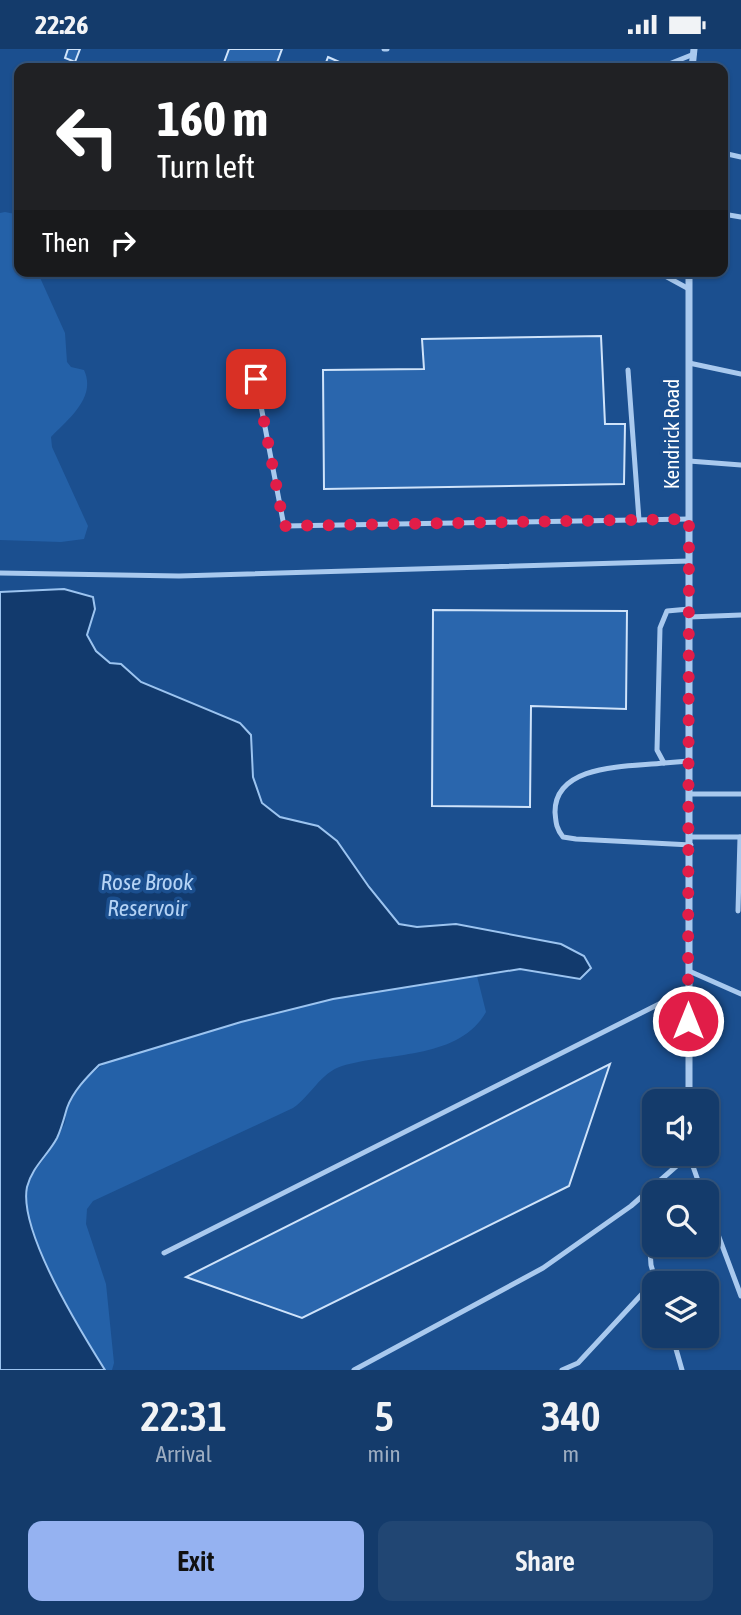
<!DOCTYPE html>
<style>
body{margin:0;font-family:"Asap Condensed",sans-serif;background:#214673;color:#f1f3f6;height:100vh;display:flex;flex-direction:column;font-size:26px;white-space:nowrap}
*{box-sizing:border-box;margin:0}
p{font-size:23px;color:#9dadc1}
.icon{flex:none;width:38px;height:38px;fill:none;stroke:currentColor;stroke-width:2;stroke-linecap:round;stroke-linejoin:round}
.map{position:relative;height:1321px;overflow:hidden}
.drawer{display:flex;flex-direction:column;background:#143b6b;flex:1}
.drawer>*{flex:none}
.guide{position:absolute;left:14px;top:14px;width:714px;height:214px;border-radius:14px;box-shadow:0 2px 5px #0004,0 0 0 2px #33557e;background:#202124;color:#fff;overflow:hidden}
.tools{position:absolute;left:642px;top:1040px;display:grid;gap:14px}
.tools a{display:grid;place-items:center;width:77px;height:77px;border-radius:14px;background:#143b6b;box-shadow:0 2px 5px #0004,0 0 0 2px #33557e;font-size:35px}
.pin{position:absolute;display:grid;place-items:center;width:60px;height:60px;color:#fff;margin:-30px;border-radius:14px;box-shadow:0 4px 10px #0006}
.me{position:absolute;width:77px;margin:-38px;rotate:0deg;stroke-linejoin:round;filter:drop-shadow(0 0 5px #0008)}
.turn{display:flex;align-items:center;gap:24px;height:147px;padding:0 28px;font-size:32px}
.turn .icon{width:91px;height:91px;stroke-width:2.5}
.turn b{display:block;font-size:49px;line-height:60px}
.then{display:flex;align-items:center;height:66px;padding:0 28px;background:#0003;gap:14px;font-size:26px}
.eta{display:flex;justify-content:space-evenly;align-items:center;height:119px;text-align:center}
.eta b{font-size:42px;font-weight:600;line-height:49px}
.primary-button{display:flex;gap:14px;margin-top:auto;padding:14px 28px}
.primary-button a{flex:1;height:80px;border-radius:14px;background:#95b2f1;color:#111;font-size:28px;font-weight:600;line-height:80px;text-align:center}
.primary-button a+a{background:#214673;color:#f1f3f6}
.status{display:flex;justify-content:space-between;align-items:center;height:49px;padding:0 35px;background:#143b6b;direction:ltr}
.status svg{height:19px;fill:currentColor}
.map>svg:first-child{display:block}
.green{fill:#2461a8}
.water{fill:#123a6d;stroke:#9cc4f0;stroke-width:2}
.building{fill:#2a66ad;stroke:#cfe3fa;stroke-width:2}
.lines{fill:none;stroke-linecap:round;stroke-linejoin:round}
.service{stroke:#a9c9ee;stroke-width:5}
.minor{stroke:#a9c9ee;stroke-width:7}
.route{stroke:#e11d48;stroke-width:12;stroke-dasharray:0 21.6}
.labels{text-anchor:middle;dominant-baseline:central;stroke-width:7;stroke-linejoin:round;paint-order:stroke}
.street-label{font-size:21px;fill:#fff;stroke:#1b4f8f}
.water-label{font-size:23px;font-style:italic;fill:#b5d3f5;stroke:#1b4f8f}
</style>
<div class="status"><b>22:26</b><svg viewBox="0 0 49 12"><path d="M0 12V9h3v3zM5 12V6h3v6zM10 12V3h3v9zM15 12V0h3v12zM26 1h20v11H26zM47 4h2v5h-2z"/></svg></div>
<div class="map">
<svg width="741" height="1321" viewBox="0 0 741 1321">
<rect width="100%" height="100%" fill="#1b4f8f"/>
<g class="green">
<path d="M5 163 15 165 19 175V222H37L65 284 67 313 71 318 84 321C97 349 67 371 51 388L52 398 88 477 84 490 61 493 0 491V164Z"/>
<path d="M477 927 486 963C459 1011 388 1003 342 1017 320 1024 311 1047 293 1059L93 1152 87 1160 86 1175 106 1235 114 1314 112 1321H105L69 1265 30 1180 27 1163V1141L30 1129 53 1097 65 1074 67 1058 84 1030 107 1013 241 973 333 950Z"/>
</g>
<path class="water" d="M64 540 93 548 95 560 87 586 96 602 110 614 121 615 141 633 240 674 251 686 253 728 262 754 280 768 318 777 337 792 369 838 399 875 417 878 456 875 561 895 584 907 591 919 580 930 520 920 333 950 241 973 99 1016C87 1028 73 1042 67 1059 64 1069 62 1078 57 1089 48 1106 32 1118 27 1138 18 1182 81 1283 105 1321H0V543Z"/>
<g class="building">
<polygon points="68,0 80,0 75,13 65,9"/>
<polygon points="229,0 282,0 275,19 222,19"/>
<polygon points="328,8 353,19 324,19"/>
<rect x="496" y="15" width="100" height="4"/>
<polygon points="601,287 605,375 625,375 624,435 324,440 323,321 424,320 422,290"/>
<polygon points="433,561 627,562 626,660 531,657 530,758 432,757"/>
<polygon points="610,1015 569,1137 302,1269 186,1228"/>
</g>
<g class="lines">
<g class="service">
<polyline points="384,0 387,0"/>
<polyline points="659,19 694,5"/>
<polyline points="723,104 741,108"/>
<polyline points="723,165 741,168"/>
<polyline points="656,222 689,240"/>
<polyline points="251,305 284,477 689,470"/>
<polyline points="689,314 741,325"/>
<polyline points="628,321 639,471"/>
<polyline points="689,412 741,416"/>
<polyline points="0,524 179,527 689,512"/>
<polyline points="689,560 667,562 660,579 657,701 664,714 689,712"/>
<polyline points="689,568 741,566"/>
<path d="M664 714C630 718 555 714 555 763 556 774 556 779 563 788L576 790 691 796"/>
<polyline points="689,745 741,745"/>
<polyline points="691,788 741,788"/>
<polyline points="738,862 740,788"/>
<polyline points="689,922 741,945"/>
<polyline points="646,1143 651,1216 656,1233"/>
<polyline points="707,1156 741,1247"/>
<polyline points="164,1204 669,950 688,945"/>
<polyline points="672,1286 682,1321"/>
<polyline points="354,1321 543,1219 631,1157 689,1106 702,1143"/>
<polyline points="562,1321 578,1314 655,1231"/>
</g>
<g class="minor">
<polyline points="692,19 694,0"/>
<polyline points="689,1052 689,222"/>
<polyline points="689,1104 689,1106"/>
</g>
</g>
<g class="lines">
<polyline class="route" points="256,330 284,477 689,470 688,972"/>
</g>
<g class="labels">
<g class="street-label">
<text transform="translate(671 385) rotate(-90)">Kendrick Road</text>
</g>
<g class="water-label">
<text x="147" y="833">Rose Brook<tspan x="147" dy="26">Reservoir</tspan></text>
</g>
</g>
</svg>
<div class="tools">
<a><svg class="icon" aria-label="sound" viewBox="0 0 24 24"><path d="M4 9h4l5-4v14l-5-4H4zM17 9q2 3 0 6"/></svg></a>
<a><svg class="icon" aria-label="search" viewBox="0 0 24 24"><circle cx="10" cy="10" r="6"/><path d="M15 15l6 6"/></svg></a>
<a><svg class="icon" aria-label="layers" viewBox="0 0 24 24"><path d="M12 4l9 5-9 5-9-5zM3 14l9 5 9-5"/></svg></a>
</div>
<div class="pin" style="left:256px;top:330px;background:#d93025"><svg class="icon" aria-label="arrive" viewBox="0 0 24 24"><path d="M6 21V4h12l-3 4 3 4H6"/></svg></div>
<svg class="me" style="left:688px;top:972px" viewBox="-20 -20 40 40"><circle r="17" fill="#e11d48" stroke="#fff" stroke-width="3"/><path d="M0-11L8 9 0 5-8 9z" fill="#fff"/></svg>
<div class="guide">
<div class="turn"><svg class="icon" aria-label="left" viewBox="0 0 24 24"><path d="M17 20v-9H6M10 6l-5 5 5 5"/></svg><div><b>160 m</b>Turn left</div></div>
<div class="then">Then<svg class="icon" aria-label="right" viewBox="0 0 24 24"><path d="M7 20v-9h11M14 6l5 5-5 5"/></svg></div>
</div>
</div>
<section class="drawer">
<div class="eta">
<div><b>22:31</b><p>Arrival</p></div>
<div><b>5</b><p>min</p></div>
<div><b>340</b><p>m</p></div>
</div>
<div class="primary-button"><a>Exit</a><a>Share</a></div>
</section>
